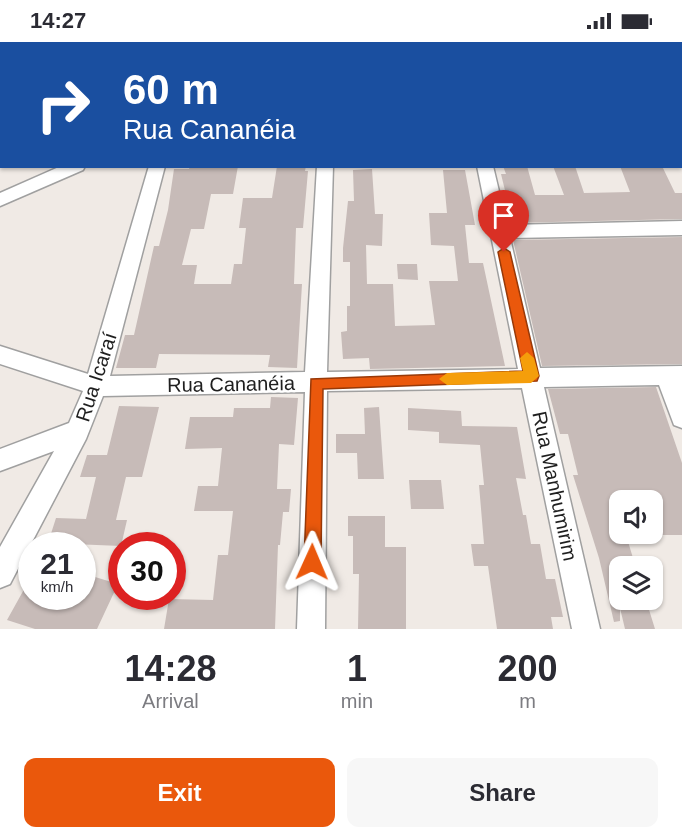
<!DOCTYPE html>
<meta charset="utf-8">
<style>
body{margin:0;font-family:Arial,sans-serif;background:#f7f7f7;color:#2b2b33;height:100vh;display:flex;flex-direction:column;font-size:22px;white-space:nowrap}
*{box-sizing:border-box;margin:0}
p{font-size:20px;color:#7c7c81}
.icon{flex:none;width:33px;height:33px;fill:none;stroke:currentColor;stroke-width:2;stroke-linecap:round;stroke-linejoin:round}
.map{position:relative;height:587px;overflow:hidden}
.sheet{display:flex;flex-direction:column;background:#fff;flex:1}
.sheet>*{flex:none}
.guide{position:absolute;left:0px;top:0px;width:682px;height:126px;box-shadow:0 2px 4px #0004;background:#1a4fa0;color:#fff;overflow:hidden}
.tools{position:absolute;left:609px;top:448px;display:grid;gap:12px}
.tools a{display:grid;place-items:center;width:54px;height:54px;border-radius:12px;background:#fff;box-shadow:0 2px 4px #0004;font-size:30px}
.speed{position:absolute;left:18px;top:490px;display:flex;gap:12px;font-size:30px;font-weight:700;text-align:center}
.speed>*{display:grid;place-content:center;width:78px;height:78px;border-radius:50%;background:#fff;box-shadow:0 2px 4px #0004;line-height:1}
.speed small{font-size:15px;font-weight:400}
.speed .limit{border:9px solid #d22;background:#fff;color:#111}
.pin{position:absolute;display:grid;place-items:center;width:51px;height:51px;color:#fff;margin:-62px -26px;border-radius:50% 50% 50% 0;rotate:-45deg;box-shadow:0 0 6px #0007}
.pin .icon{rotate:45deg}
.me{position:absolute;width:66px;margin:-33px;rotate:1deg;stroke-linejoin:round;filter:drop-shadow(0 0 4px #0008)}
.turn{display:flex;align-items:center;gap:21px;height:126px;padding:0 24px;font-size:27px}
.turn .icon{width:78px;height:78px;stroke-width:2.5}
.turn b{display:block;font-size:42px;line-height:51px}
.eta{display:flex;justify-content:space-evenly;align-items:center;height:102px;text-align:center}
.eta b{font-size:36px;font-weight:700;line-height:42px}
.button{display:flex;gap:12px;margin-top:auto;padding:12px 24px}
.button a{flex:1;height:69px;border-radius:12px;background:#ea580c;color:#fff;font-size:24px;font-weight:700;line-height:69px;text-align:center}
.button a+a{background:#f7f7f7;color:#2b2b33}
.status{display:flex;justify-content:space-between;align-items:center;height:42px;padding:0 30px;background:#fff;direction:ltr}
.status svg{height:16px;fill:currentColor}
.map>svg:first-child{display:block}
.building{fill:#c7bbb8}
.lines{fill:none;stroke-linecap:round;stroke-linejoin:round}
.minor-casing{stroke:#a0a0a0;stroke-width:3}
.minor{fill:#fff;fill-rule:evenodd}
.route{fill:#ea580c;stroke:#983908;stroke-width:1.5}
.slow{fill:#f59e0b}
.labels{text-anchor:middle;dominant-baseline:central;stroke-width:4.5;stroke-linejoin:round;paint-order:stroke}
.street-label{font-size:20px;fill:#1f1f1f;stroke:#fff}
</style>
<div class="status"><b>14:27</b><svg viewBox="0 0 49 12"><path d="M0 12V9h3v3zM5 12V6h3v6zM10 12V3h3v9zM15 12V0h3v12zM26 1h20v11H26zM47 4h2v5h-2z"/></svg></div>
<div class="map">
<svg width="682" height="587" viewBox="0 0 682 587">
<rect width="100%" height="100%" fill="#f0eae5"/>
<g class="building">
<polygon points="190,124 238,124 233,152 211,152 204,187 191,187 182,223 197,223 194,242 231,242 234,222 242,222 246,186 239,186 243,156 272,156 277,124 306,124 305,129 308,129 303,186 296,186 294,242 302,242 297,326 268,325 270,313 159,312 156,326 116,326 125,293 134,293 154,204 159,204 168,168 174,127 189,127"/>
<polygon points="503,124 527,124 535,153 564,153 553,124 575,124 584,151 630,150 620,124 662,124 675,151 682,151 682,177 509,181 507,173 511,173 501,132 506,132"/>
<polygon points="372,127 375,172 383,172 382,204 366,203 367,242 393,242 395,284 435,283 429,239 458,239 454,204 431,203 429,171 447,171 443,128 465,128 475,183 465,183 469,221 483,221 505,324 370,327 369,316 343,317 341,290 347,289 347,264 350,264 350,220 343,220 343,206 348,159 354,159 353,128"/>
<polygon points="682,195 682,322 542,324 513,198"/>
<polygon points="397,222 417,222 418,238 398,237"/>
<polygon points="656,345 682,421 682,493 652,493 652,459 620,459 620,493 626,493 633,516 620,516 620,558 646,558 655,587 625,587 620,566 620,579 614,580 599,516 573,433 578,433 568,392 560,392 548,347"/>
<polygon points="271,355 298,356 294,403 279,402 277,447 291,447 289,470 283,470 280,503 278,503 275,587 164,587 169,557 213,558 218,513 228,513 233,469 194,469 198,444 218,444 222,406 185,407 190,375 233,375 234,366 270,366"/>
<polygon points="119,364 159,365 142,435 126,435 116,478 127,478 121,504 48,501 56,476 86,477 96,435 80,435 87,413 107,413"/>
<polygon points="379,365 384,437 358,437 357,411 336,411 336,392 365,392 364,366"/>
<polygon points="408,366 461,369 462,384 517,385 526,437 516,436 523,473 526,473 531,502 540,502 546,537 555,537 563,575 551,575 553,587 497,587 488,524 474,524 471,502 484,502 479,443 484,443 480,403 439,401 439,390 408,388"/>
<polygon points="409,438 441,438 444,467 411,467"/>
<polygon points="348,474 385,474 385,505 406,505 406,587 358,587 359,532 353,532 353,494 348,494"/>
<polygon points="82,531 118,542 97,587 35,587 7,578 32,533 32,555 82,555"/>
</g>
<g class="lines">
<g class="minor-casing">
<g id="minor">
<polygon points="24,0 38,0 23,2"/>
<polygon points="140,0 157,0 139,2"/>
<rect x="181" y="0" width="14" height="2"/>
<rect x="321" y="0" width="14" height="2"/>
<rect x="451" y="0" width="14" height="2"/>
<polygon points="507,0 523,0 506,2"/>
<polygon points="682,22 682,31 681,31 681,22"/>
<polygon points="0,32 2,32 0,42"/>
<polygon points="0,49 2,49 0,58"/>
<rect x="681" y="72" width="1" height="10"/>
<polygon points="61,124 85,124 83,128 0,164 0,151"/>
<polygon points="149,124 165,124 110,334 305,330 317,124 333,124 327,330 518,327 477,124 493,124 507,183 682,179 682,193 510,196 540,326 682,324 682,386 674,383 659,343 544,345 600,587 572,587 522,346 327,349 325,587 297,587 305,350 103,354 86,397 10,542 0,546 0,505 54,409 0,429 0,407 69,381 83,349 0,322 0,304 88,332"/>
</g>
</g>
<use href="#minor" class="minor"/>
</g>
<polygon class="route" points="504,206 510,210 539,334 537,339 323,347 321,520 318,526 312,529 306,526 304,520 311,337 523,329 498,210"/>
<polygon class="slow" points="527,310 534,316 539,334 531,341 447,343 439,337 447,331 523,329 520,316"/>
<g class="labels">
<g class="street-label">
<text transform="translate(96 335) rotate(-72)">Rua Icaraí</text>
<text transform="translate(231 342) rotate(-1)">Rua Cananéia</text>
<text transform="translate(555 444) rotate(78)">Rua Manhumirim</text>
</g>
</g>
</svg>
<div class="tools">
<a><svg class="icon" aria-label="sound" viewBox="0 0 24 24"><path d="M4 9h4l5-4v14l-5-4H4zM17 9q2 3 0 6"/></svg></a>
<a><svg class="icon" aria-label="layers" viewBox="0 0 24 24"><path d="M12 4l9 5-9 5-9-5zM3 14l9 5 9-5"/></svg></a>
</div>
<div class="speed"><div>21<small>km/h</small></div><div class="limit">30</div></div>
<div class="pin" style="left:504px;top:210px;background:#d93025"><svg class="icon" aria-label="arrive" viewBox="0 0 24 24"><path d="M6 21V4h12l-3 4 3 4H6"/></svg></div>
<svg class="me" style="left:312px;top:520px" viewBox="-20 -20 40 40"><path d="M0-17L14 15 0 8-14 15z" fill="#ea580c" stroke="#fff" stroke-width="4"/></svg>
<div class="guide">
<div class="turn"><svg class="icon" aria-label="right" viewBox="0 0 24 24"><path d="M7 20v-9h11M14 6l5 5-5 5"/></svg><div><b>60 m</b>Rua Cananéia</div></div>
</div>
</div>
<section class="sheet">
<div class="eta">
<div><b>14:28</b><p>Arrival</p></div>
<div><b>1</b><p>min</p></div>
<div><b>200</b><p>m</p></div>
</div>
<div class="button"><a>Exit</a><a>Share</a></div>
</section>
